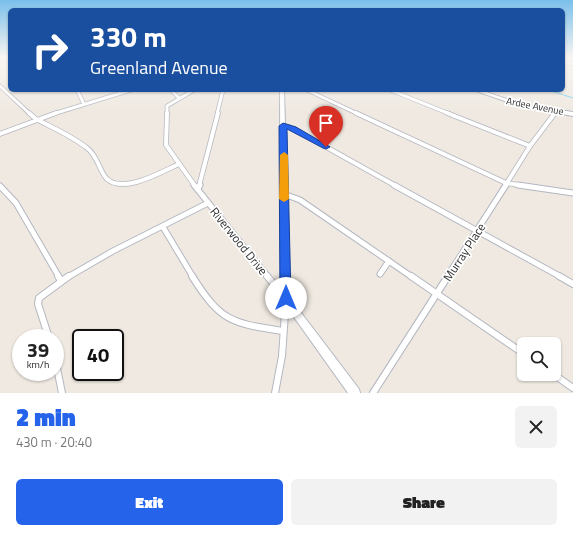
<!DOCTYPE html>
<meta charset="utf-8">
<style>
body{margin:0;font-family:"Titillium Web",sans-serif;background:#f2f2f2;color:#222;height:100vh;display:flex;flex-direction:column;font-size:15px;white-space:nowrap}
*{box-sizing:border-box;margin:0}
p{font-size:13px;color:#767676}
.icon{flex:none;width:22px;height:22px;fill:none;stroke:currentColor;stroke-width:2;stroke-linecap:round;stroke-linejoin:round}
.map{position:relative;height:393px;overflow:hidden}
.details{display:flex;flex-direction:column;background:#fff;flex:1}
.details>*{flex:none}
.hud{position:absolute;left:8px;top:8px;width:557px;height:84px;border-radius:6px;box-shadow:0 1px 3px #0004;background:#1a4fa0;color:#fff;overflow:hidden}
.buttons{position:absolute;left:517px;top:337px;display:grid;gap:8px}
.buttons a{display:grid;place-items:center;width:44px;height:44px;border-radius:6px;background:#fff;box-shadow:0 1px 3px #0004;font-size:20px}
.speed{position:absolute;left:12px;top:329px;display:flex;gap:8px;font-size:20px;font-weight:700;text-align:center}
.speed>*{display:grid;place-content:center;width:52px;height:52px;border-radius:50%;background:#fff;box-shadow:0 1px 3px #0004;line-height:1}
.speed small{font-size:10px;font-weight:400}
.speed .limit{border:2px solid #111;border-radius:6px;background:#fff;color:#111}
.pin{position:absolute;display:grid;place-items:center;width:34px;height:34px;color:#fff;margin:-41px -17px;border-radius:50% 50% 50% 0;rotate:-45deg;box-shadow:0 0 4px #0007}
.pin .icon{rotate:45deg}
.me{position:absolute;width:44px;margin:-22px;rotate:0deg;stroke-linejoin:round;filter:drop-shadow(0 0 3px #0008)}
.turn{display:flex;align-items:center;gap:14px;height:84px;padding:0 16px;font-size:18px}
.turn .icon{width:52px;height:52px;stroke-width:2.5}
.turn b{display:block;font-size:28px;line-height:34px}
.round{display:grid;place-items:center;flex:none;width:42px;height:42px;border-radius:6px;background:#f2f2f2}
.summary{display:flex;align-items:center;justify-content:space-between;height:68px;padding:0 16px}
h1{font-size:24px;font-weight:800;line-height:30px;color:#2563eb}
.action{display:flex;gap:8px;margin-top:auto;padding:8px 16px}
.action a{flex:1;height:46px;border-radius:6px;background:#2563eb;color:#fff;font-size:16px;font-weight:800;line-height:46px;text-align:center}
.action a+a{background:#f2f2f2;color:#222}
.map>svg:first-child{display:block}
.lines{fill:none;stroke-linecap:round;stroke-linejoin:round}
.stream{stroke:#75cff0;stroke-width:1}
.street-far3-casing{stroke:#b4b7c1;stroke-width:4.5}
.street-far2-casing{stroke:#b4b7c1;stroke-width:5.5}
.street-far1-casing{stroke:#b4b7c1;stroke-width:7}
.street-casing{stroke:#b4b7c1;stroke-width:8}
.secondary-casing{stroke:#b4b7c1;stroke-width:2}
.street-far3{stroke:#fff;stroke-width:3}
.street-far2{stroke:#fff;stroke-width:4}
.street-far1{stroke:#fff;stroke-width:5}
.street{stroke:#fff;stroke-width:6}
.secondary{fill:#fff;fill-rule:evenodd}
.route{fill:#2563eb;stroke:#184099}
.slow{fill:#f59e0b}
.labels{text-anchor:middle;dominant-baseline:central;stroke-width:3.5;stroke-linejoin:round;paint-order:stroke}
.far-street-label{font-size:10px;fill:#2e2e2e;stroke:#fff}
.street-label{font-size:12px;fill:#2e2e2e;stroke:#fff}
</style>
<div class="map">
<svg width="573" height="393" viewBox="0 0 573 393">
<rect width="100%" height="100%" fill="#efe9e1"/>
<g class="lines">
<polyline class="stream" points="548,90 573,98"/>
<g class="street-far3-casing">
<g id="street-far3">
<polyline points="563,62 573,64"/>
<polyline points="0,86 30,114"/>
<polyline points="77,90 84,104"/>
<polyline points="171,90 179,98"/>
<polyline points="307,90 358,114"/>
<polyline points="390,90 450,114"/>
<polyline points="53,114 131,90"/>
<polyline points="167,114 167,106 194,90"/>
<polyline points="217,114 223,90"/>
<polyline points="554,114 556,111"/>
</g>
</g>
<g class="street-far2-casing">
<g id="street-far2">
<path d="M29 113 36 119C53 128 72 136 87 148 98 156 99 171 107 179 124 194 161 172 179 164"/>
<polyline points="167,113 166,145 195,186"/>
<polyline points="356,113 506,183 525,186"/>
<polyline points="447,113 530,146"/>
<polyline points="283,125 294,129 396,186"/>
<polyline points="0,134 56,113"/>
<polyline points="199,186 218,113"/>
<polyline points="505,186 530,146 555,113"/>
</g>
</g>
<g class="street-far1-casing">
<g id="street-far1">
<polyline points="194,185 268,277"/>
<polyline points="394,185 561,277"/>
<polyline points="518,185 573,193"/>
<polyline points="0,186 16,203 59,277"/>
<polyline points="198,189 200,185"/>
<polyline points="284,194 300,200 412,277"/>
<polyline points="163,227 193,277"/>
<polyline points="380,274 389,261"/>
<polyline points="68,277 113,251 208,203"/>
<polyline points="447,277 506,185"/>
</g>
</g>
<g class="street-casing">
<g id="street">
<polyline points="58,276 61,281"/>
<path d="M192 276C221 322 231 323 283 331"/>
<polyline points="267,276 286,299 282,356 275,393"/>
<polyline points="411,276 524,354"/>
<polyline points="559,276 573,284"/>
<polyline points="49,338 38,304 39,298 69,276"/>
<polyline points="55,358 62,393"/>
<polyline points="553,374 573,388"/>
<polyline points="373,393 448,276"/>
</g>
</g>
<g class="secondary-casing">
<g id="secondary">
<polygon points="280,90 284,90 290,298 359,389 360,393 348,393 281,299"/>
<polygon points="473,90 480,90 525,105 573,112 573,116 522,107"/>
</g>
</g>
<use href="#street-far3" class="street-far3"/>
<use href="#street-far2" class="street-far2"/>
<use href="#street-far1" class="street-far1"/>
<use href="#street" class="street"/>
<use href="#secondary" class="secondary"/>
</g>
<linearGradient id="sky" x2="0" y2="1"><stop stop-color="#7abfeb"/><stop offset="0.51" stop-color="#f8f5f2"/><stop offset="1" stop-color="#f8f5f2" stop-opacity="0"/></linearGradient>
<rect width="573" height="112" fill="url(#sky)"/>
<polygon class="route" points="283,123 296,127 330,147 326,149 323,148 287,129 291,298 290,303 286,304 281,303 280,298 279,126"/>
<polygon class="slow" points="284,152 288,155 289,199 284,202 279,199 280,155"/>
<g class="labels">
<g class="far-street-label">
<text transform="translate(535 106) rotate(11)">Ardee Avenue</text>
</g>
<g class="street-label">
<text transform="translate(239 241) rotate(51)">Riverwood Drive</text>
<text transform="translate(464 252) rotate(-57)">Murray Place</text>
</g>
</g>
</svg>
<div class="buttons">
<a><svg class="icon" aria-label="search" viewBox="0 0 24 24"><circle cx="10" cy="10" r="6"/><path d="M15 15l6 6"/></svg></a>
</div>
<div class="speed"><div>39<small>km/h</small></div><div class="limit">40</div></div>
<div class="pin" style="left:326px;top:147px;background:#d93025"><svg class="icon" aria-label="arrive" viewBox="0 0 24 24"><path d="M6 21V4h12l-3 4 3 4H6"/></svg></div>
<svg class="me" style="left:286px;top:298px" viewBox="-20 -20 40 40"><circle r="19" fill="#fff"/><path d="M0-13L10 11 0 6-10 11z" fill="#2563eb"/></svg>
<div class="hud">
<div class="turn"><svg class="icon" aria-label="right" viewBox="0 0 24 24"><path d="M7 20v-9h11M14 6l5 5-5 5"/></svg><div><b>330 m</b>Greenland Avenue</div></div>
</div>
</div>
<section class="details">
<div class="summary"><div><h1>2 min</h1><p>430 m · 20:40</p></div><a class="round"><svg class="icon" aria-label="close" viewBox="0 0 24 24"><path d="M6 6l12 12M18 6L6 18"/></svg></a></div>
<div class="action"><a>Exit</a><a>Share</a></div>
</section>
